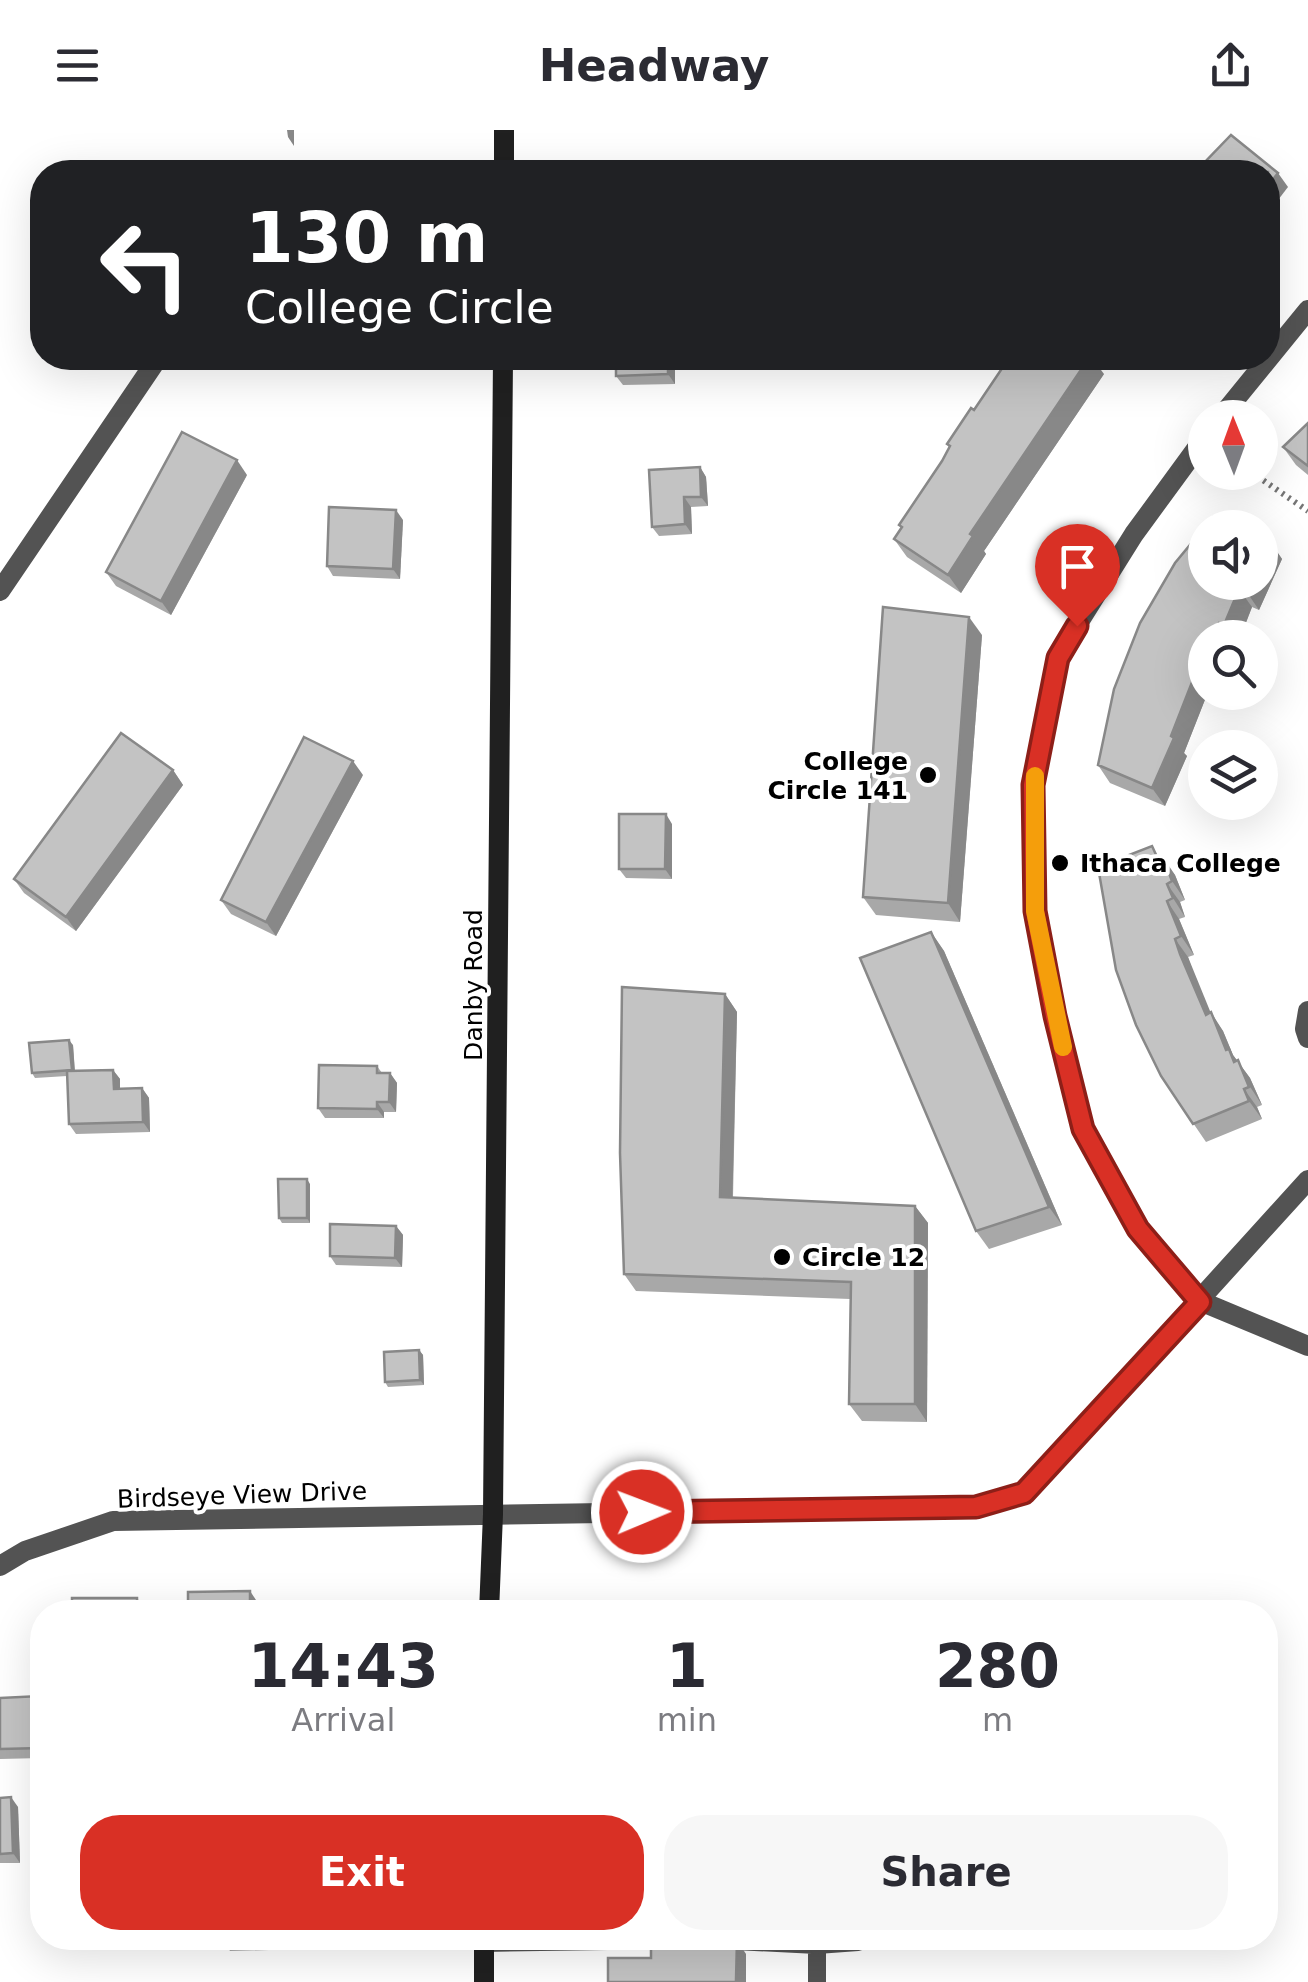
<!DOCTYPE html>
<style>
body{margin:0;font-family:"DejaVu Sans",sans-serif;background:#f7f7f7;color:#2b2b33;height:100vh;display:flex;flex-direction:column;font-size:38px;white-space:nowrap}
*{box-sizing:border-box;margin:0}
p{font-size:32px;color:#7c7c81}
.icon{flex:none;width:55px;height:55px;fill:none;stroke:currentColor;stroke-width:2;stroke-linecap:round;stroke-linejoin:round}
.map{position:relative;flex:1;overflow:hidden}
.side{position:absolute;left:30px;top:1470px;width:1248px;height:350px;display:flex;flex-direction:column;background:#fff;border-radius:40px;box-shadow:0 10px 40px #0002}
.side>*{flex:none}
.banner{position:absolute;left:30px;top:30px;width:1250px;height:210px;border-radius:40px;box-shadow:0 10px 40px #0002;background:#202124;color:#fff;overflow:hidden}
.needle{width:65px;rotate:359deg}
.tools{position:absolute;left:1188px;top:270px;display:grid;gap:20px}
.tools a{display:grid;place-items:center;width:90px;height:90px;border-radius:50%;background:#fff;box-shadow:0 10px 40px #0002;font-size:50px}
.pin{position:absolute;display:grid;place-items:center;width:85px;height:85px;color:#fff;margin:-102px -42px;border-radius:50% 50% 50% 0;rotate:-45deg;box-shadow:0 0 10px #0007}
.pin .icon{rotate:45deg}
.me{position:absolute;width:110px;margin:-55px;rotate:89deg;stroke-linejoin:round;filter:drop-shadow(0 0 8px #0008)}
.turn{display:flex;align-items:center;gap:35px;height:210px;padding:0 50px;font-size:45px}
.turn .icon{width:130px;height:130px;stroke-width:2.5}
.turn b{display:block;font-size:70px;line-height:85px}
.eta{display:flex;justify-content:space-evenly;align-items:center;height:170px;text-align:center}
.eta b{font-size:60px;font-weight:600;line-height:70px}
.primary-button{display:flex;gap:20px;margin-top:auto;padding:20px 50px}
.primary-button a{flex:1;height:115px;border-radius:40px;background:#d93025;color:#fff;font-size:40px;font-weight:600;line-height:115px;text-align:center}
.primary-button a+a{background:#f7f7f7;color:#2b2b33}
header{display:flex;justify-content:space-between;align-items:center;height:130px;padding:0 50px;background:#fff;font-size:45px;font-weight:600}
.map>svg:first-child{display:block}
.lines{fill:none;stroke-linecap:round;stroke-linejoin:round}
.path{stroke:#757575;stroke-width:6;stroke-dasharray:2.5 5;stroke-linecap:butt}
.lane{stroke:#535353;stroke-width:18}
.street{stroke:#535353;stroke-width:20}
.secondary{stroke:#202020;stroke-width:20}
.wall{fill:#a8a8a8}
.shaded-wall{fill:#888}
.building{fill:#c3c3c3;stroke:#888;stroke-width:2.5}
.route-casing{stroke:#8d1f18;stroke-width:25}
.route{stroke:#d93025;stroke-width:18}
.slow{stroke:#f59e0b;stroke-width:18}
.poi-dot{fill:#000;stroke:#fff;stroke-width:4}
.labels{text-anchor:middle;dominant-baseline:central;stroke-width:8;stroke-linejoin:round;paint-order:stroke}
.poi-label{font-size:25px;font-weight:bold;fill:#000;stroke:#fff;text-anchor:start}
.street-label{font-size:25px;fill:#000;stroke:#fff}
</style>
<header><svg class="icon" aria-label="menu" viewBox="0 0 24 24"><path d="M4 6h16M4 12h16M4 18h16"/></svg>Headway<svg class="icon" aria-label="share" viewBox="0 0 24 24"><path d="M12 15V3M7 8l5-5 5 5M5 13v7h14v-7"/></svg></header>
<div class="map">
<svg width="1308" height="1852" viewBox="0 0 1308 1852">
<rect width="100%" height="100%" fill="#fff"/>
<g class="lines">
<polyline class="path" points="1251,342 1308,381"/>
<g class="lane">
<polyline points="715,1810 817,1815 817,1852"/>
<polyline points="484,1813 674,1810"/>
<polyline points="817,1815 858,1812 858,1808"/>
</g>
<g class="street">
<polyline points="1220,288 1308,180"/>
<polyline points="1205,307 1134,404 1057,527 1033,655 1035,781 1055,885 1083,999 1138,1099 1200,1171 1308,1216"/>
<polyline points="0,461 158,228"/>
<polyline points="1308,881 1305,899 1308,908"/>
<polyline points="0,1436 25,1421 113,1391 976,1377 1024,1363 1308,1050"/>
</g>
<g class="secondary">
<polyline points="504,42 504,0"/>
<polyline points="489,1482 493,1384 503,228"/>
<polyline points="484,1852 484,1808"/>
</g>
</g>
<g class="wall">
<polygon points="675,228 675,254 623,255 616,246"/>
<polygon points="1104,244 984,421 986,424 961,463 907,427 894,409 901,398 899,395 942,331 949,317 947,314 974,280"/>
<polygon points="1308,293 1308,345 1296,335 1283,317"/>
<polygon points="700,337 706,347 708,376 691,377 692,404 659,406 652,397"/>
<polygon points="247,345 171,485 116,456 106,442"/>
<polygon points="403,390 400,449 333,446 327,436"/>
<polygon points="1269,410 1282,429 1259,480 1252,477 1240,508 1205,508 1205,562 1208,562 1184,623 1187,626 1165,676 1110,653 1098,635"/>
<polygon points="982,505 960,792 876,785 863,767"/>
<polygon points="173,640 183,655 76,801 24,763 14,749"/>
<polygon points="363,645 276,806 231,784 221,770"/>
<polygon points="672,694 672,749 626,748 619,739"/>
<polygon points="1161,728 1175,745 1185,770 1180,772 1185,787 1179,789 1194,825 1188,827 1193,842 1210,883 1223,901 1233,925 1250,948 1262,975 1257,977 1262,989 1206,1012 1161,946"/>
<polygon points="931,802 944,821 1062,1095 989,1119 976,1101"/>
<polygon points="725,864 737,882 733,1068 915,1076 928,1093 927,1292 862,1291 849,1274 850,1169 636,1161 624,1144"/>
<polygon points="73,915 75,941 113,940 120,949 120,959 142,958 149,968 150,1002 76,1004 69,994 67,946 35,948 32,943"/>
<polygon points="377,936 382,943 390,943 397,953 396,982 384,982 384,988 325,988 318,978"/>
<polygon points="310,1054 310,1093 282,1093 279,1088"/>
<polygon points="396,1096 403,1105 402,1137 336,1135 330,1126"/>
<polygon points="419,1220 423,1225 424,1255 388,1257 385,1252"/>
<polygon points="40,1566 42,1570 42,1628 0,1629 0,1568"/>
<polygon points="0,1668 18,1677 20,1733 0,1733"/>
<polygon points="223,1808 269,1808 269,1820 230,1821 223,1811"/>
</g>
<g class="shaded-wall">
<polygon points="287,0 294,0 294,16 288,7"/>
<polygon points="1278,43 1288,57 1268,83 1268,56"/>
<polygon points="668,228 675,228 675,254 668,244"/>
<polygon points="1089,228 1092,228 1104,244 984,421 986,424 961,463 948,445 970,404"/>
<polygon points="237,330 247,345 171,485 161,471"/>
<polygon points="700,337 706,347 708,376 701,367"/>
<polygon points="684,367 691,377 692,404 685,394"/>
<polygon points="396,380 403,390 400,449 393,439"/>
<polygon points="1269,410 1282,429 1259,480 1246,461 1250,452 1260,452 1260,430"/>
<polygon points="1239,459 1252,477 1240,508 1233,508 1224,495"/>
<polygon points="969,487 982,505 960,792 948,773"/>
<polygon points="1219,493 1230,508 1214,508"/>
<polygon points="1205,519 1205,562 1208,562 1184,623 1187,626 1165,676 1152,658"/>
<polygon points="353,631 363,645 276,806 266,792"/>
<polygon points="173,640 183,655 76,801 66,787"/>
<polygon points="666,684 672,694 672,749 665,739"/>
<polygon points="1163,727 1175,745 1185,770 1172,751"/>
<polygon points="1167,754 1180,772 1185,787 1173,768"/>
<polygon points="1167,771 1179,789 1194,825 1181,806"/>
<polygon points="931,802 944,821 1062,1095 1049,1077"/>
<polygon points="1175,809 1188,827 1219,903 1206,885"/>
<polygon points="725,864 737,882 732,1085 720,1067"/>
<polygon points="1211,882 1223,901 1233,925 1250,948 1262,975 1226,920"/>
<polygon points="69,910 73,915 75,945 72,940"/>
<polygon points="113,940 120,949 120,969 114,959"/>
<polygon points="390,943 397,953 396,982 389,972"/>
<polygon points="142,958 149,968 150,1002 143,992"/>
<polygon points="1244,959 1257,977 1262,989 1249,971"/>
<polygon points="377,972 384,982 384,988 377,979"/>
<polygon points="307,1049 310,1054 310,1093 307,1088"/>
<polygon points="915,1076 928,1093 927,1292 915,1274"/>
<polygon points="396,1096 403,1105 402,1137 395,1128"/>
<polygon points="419,1220 423,1225 424,1255 420,1250"/>
<polygon points="250,1461 256,1470 257,1482 250,1482"/>
<polygon points="137,1468 144,1478 144,1482 137,1482"/>
<polygon points="40,1566 42,1570 42,1619 42,1618"/>
<polygon points="11,1667 18,1677 20,1733 13,1723"/>
<polygon points="263,1808 269,1808 269,1820 263,1810"/>
<polygon points="737,1810 746,1824 746,1852 738,1852 736,1850"/>
</g>
<g class="building">
<polygon points="1231,5 1278,43 1268,56 1268,42 1203,42 1207,38 1203,34"/>
<polygon points="616,228 668,228 668,244 616,246"/>
<polygon points="1009,228 1089,228 970,404 973,406 948,445 894,409 902,397 899,395 942,331 950,316 947,314 971,278 974,280"/>
<polygon points="1308,293 1308,336 1283,317"/>
<polygon points="182,302 237,330 161,471 106,442"/>
<polygon points="700,337 701,367 684,367 685,394 652,397 649,340"/>
<polygon points="329,377 396,380 393,439 327,436"/>
<polygon points="1213,387 1239,398 1205,398 1205,452 1250,452 1246,461 1239,459 1224,495 1219,493 1213,507 1210,505 1209,508 1205,508 1205,519 1171,606 1174,608 1152,658 1098,635 1114,559 1140,493 1175,433"/>
<polygon points="1260,406 1269,410 1260,430"/>
<polygon points="883,477 969,487 948,773 863,767"/>
<polygon points="121,603 173,640 66,787 14,749"/>
<polygon points="304,607 353,631 266,792 221,770"/>
<polygon points="619,684 666,684 665,739 619,739"/>
<polygon points="1152,716 1158,729 1163,727 1172,751 1167,754 1173,768 1167,771 1181,806 1175,809 1180,824 1206,885 1211,882 1226,920 1229,919 1234,932 1238,930 1249,957 1244,959 1249,971 1193,994 1161,946 1136,895 1116,840 1098,737"/>
<polygon points="931,802 1049,1077 976,1101 860,828"/>
<polygon points="622,857 725,864 720,1067 915,1076 915,1274 849,1274 851,1152 624,1144 620,1023"/>
<polygon points="69,910 72,940 32,943 29,913"/>
<polygon points="319,935 377,936 377,943 390,943 389,972 377,972 377,979 318,978"/>
<polygon points="113,940 114,959 142,958 143,992 69,994 67,941"/>
<polygon points="278,1049 307,1049 307,1088 279,1088"/>
<polygon points="330,1094 396,1096 395,1128 330,1126"/>
<polygon points="419,1220 420,1250 385,1252 384,1222"/>
<polygon points="250,1461 250,1482 188,1482 188,1462"/>
<rect x="72" y="1468" width="65" height="14"/>
<polygon points="734,1476 734,1482 703,1482 706,1482 706,1477"/>
<polygon points="40,1566 42,1618 0,1619 0,1568"/>
<polygon points="11,1667 13,1723 0,1724 0,1668"/>
<polygon points="223,1808 263,1808 263,1810 223,1811"/>
<polygon points="651,1808 737,1810 736,1850 743,1850 743,1852 608,1852 608,1828 651,1828"/>
</g>
<g class="lines">
<g class="route-casing">
<polyline id="route" points="642,1382 976,1377 1024,1363 1200,1172 1138,1099 1083,999 1055,886 1035,781 1033,655 1058,528 1077,496"/>
</g>
<use href="#route" class="route"/>
<polyline class="slow" points="1035,646 1035,781 1063,917"/>
</g>
<g class="poi-dot">
<circle cx="928" cy="645" r="10"/>
<circle cx="1060" cy="733" r="10"/>
<circle cx="782" cy="1127" r="10"/>
</g>
<g class="labels">
<g class="poi-label">
<text x="908" y="631" text-anchor="end">College<tspan x="908" dy="29">Circle 141</tspan></text>
<text x="1080" y="733">Ithaca College</text>
<text x="802" y="1127">Circle 12</text>
</g>
<g class="street-label">
<text transform="translate(473 855) rotate(-90)">Danby Road</text>
<text transform="translate(242 1365) rotate(-2)">Birdseye View Drive</text>
</g>
</g>
</svg>
<div class="tools">
<a><svg class="needle" viewBox="-14 -14 28 28"><path d="M0-13l5 13h-10z" fill="#e53935"/><path d="M0 13l5-13h-10z" fill="#7c7c81"/></svg></a>
<a><svg class="icon" aria-label="sound" viewBox="0 0 24 24"><path d="M4 9h4l5-4v14l-5-4H4zM17 9q2 3 0 6"/></svg></a>
<a><svg class="icon" aria-label="search" viewBox="0 0 24 24"><circle cx="10" cy="10" r="6"/><path d="M15 15l6 6"/></svg></a>
<a><svg class="icon" aria-label="layers" viewBox="0 0 24 24"><path d="M12 4l9 5-9 5-9-5zM3 14l9 5 9-5"/></svg></a>
</div>
<div class="pin" style="left:1077px;top:496px;background:#d93025"><svg class="icon" aria-label="arrive" viewBox="0 0 24 24"><path d="M6 21V4h12l-3 4 3 4H6"/></svg></div>
<svg class="me" style="left:642px;top:1382px" viewBox="-20 -20 40 40"><circle r="17" fill="#d93025" stroke="#fff" stroke-width="3"/><path d="M0-11L8 9 0 5-8 9z" fill="#fff"/></svg>
<div class="banner">
<div class="turn"><svg class="icon" aria-label="left" viewBox="0 0 24 24"><path d="M17 20v-9H6M10 6l-5 5 5 5"/></svg><div><b>130 m</b>College Circle</div></div>
</div>
<section class="side">
<div class="eta">
<div><b>14:43</b><p>Arrival</p></div>
<div><b>1</b><p>min</p></div>
<div><b>280</b><p>m</p></div>
</div>
<div class="primary-button"><a>Exit</a><a>Share</a></div>
</section>
</div>
